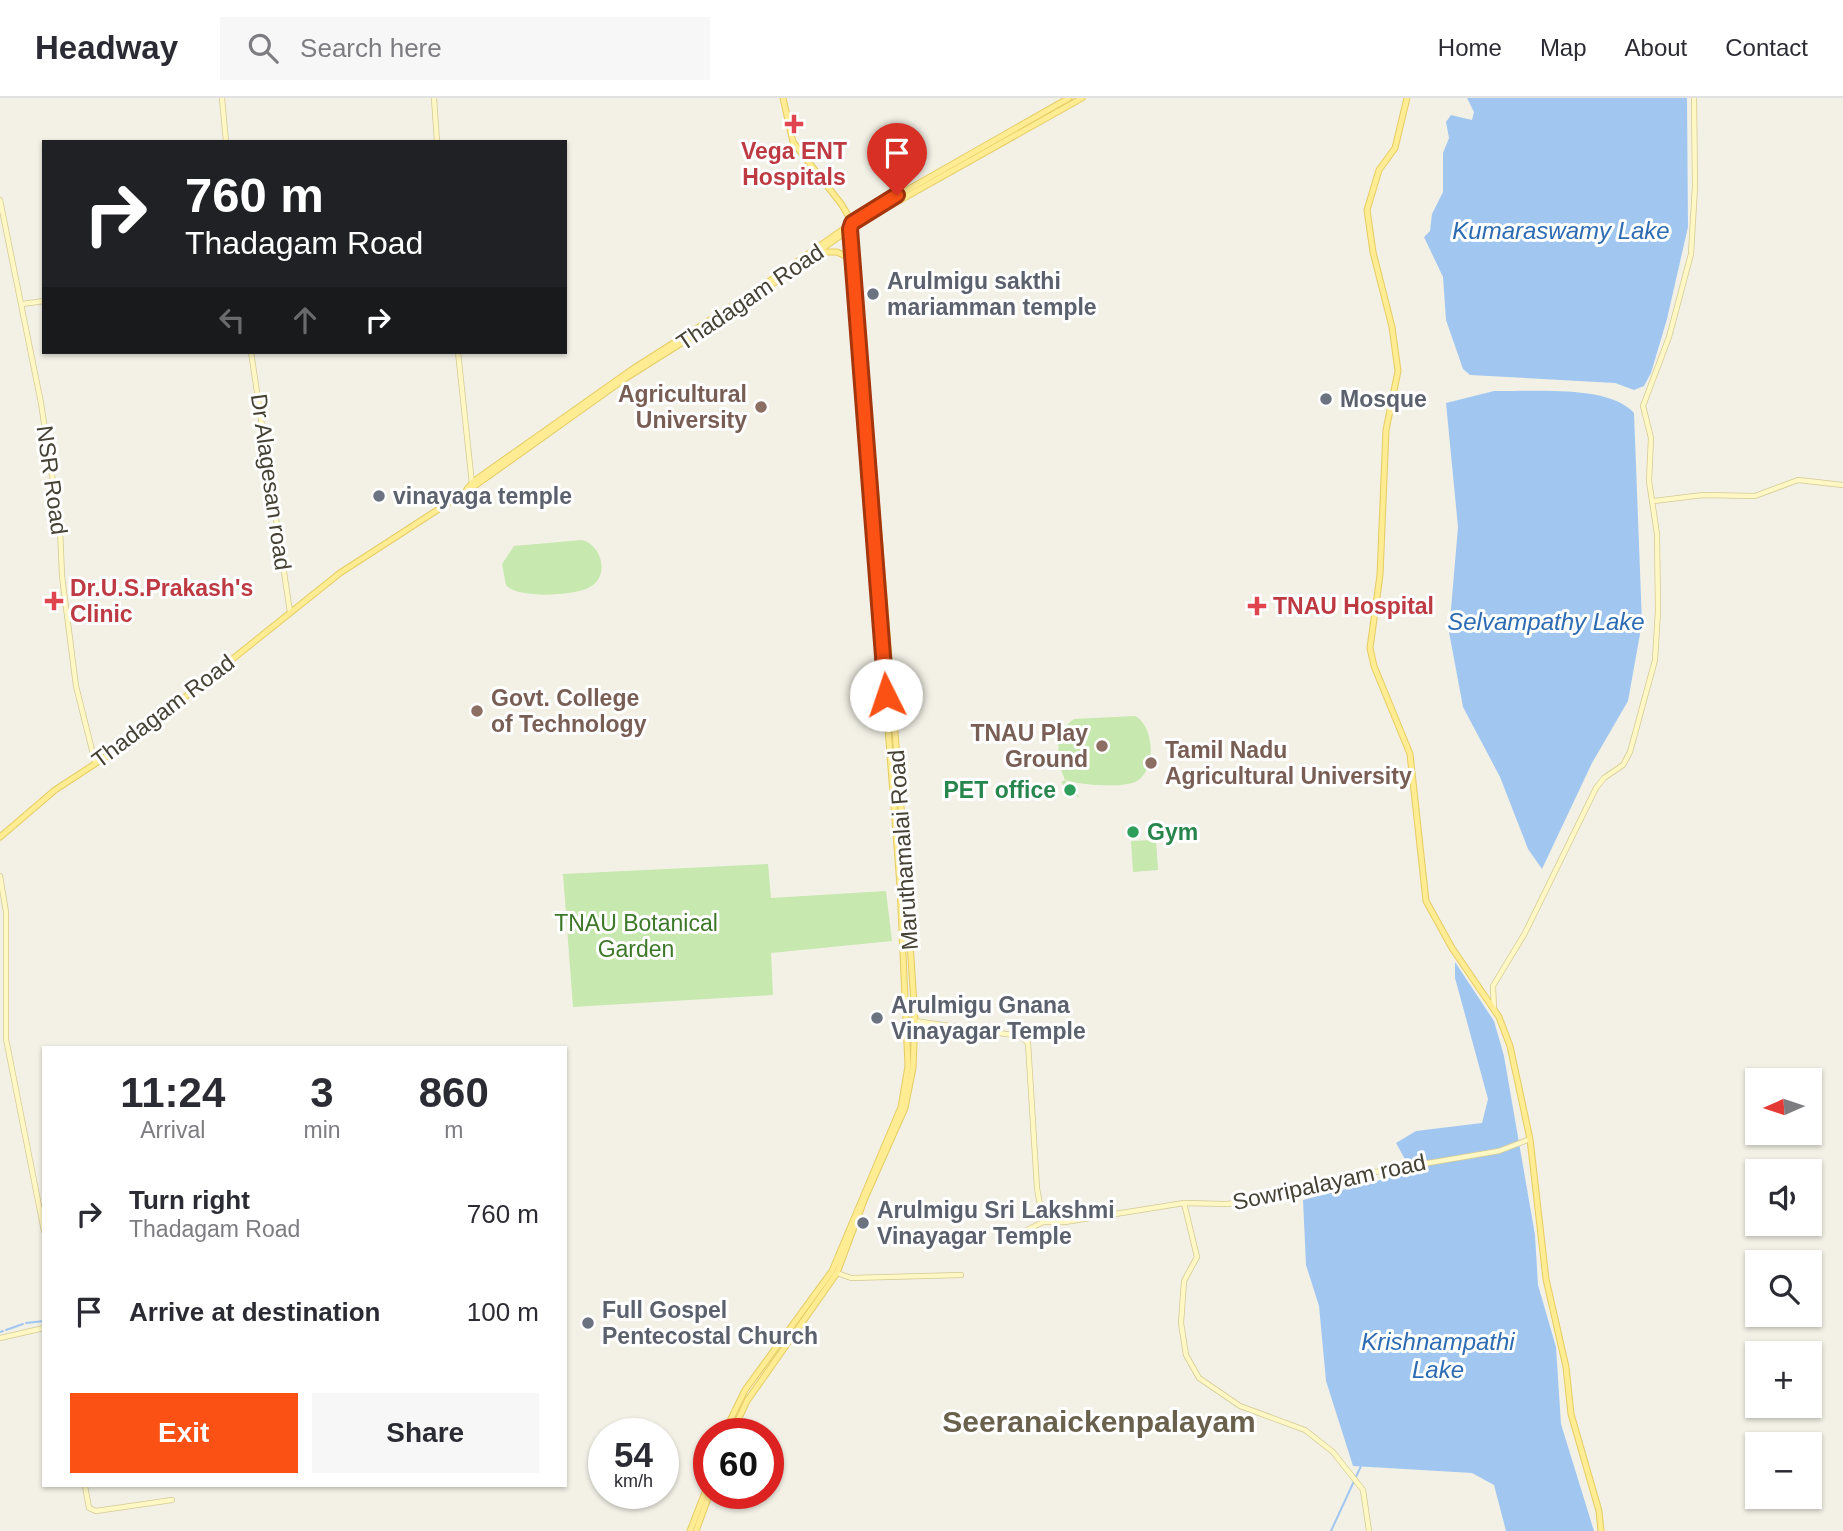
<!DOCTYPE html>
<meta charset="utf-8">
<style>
body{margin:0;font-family:Arial,sans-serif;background:#f7f7f7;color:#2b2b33;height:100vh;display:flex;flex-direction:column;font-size:26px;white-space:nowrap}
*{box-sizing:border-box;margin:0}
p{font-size:23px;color:#7c7c81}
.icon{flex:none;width:38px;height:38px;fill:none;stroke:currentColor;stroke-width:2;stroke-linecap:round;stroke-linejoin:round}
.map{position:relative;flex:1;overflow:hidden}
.panel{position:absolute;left:42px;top:948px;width:525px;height:441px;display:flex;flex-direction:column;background:#fff;border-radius:0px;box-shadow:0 2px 5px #0004}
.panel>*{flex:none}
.top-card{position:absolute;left:42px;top:42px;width:525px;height:214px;border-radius:0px;box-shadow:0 2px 5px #0004;background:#202124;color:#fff;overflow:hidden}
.needle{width:46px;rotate:267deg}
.buttons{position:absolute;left:1745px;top:970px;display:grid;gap:14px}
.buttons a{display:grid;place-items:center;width:77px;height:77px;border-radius:0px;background:#fff;box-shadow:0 2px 5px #0004;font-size:35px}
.speed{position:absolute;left:588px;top:1320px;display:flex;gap:14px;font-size:35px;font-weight:700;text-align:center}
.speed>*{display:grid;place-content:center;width:91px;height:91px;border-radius:50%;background:#fff;box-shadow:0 2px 5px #0004;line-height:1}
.speed small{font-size:18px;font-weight:400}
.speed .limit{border:10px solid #d22;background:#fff;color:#111}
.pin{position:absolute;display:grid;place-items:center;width:60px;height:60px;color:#fff;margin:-72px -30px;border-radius:50% 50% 50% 0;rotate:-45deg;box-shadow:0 0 7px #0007}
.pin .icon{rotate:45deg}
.me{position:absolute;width:77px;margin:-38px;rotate:356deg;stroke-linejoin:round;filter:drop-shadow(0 0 5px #0008)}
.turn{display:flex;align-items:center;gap:24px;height:147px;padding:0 28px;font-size:32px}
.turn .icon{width:91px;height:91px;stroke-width:2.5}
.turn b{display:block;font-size:49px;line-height:60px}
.lanes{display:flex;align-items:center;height:66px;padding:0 28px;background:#0003;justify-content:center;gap:35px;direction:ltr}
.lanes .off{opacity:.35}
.eta{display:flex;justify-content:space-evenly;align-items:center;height:119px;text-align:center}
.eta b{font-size:42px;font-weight:700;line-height:49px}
.cta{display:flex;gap:14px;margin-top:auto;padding:14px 28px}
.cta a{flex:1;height:80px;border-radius:0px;background:#fc5114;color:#fff;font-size:28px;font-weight:700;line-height:80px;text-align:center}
.cta a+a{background:#f7f7f7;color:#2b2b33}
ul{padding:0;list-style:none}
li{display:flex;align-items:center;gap:21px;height:98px;padding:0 28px}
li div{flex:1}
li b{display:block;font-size:26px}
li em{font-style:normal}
header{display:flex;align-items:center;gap:42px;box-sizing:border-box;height:98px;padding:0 35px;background:#fff;border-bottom:2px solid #e1e1e2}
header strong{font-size:33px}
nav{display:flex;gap:38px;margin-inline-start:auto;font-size:24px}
.search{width:490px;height:63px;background:#f7f7f7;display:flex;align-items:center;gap:18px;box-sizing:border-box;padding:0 24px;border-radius:0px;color:#7c7c81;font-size:26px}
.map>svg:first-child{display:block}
.green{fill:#c7e8ae}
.water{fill:#a1c7f1}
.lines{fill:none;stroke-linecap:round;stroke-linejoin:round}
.stream{stroke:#a1c7f1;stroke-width:2}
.secondary-casing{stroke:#d4ca95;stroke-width:6}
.primary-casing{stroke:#e5cc62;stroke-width:7}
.secondary{stroke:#fff7c4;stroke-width:4.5}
.primary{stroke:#ffec93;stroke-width:5}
.route-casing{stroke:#a4350d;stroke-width:18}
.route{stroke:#fc5114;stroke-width:12}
.health-dot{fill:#e0444e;stroke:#fff;stroke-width:2.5}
.worship-dot{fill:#6b7280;stroke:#fff;stroke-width:2.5}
.education-dot{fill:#8d6e63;stroke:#fff;stroke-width:2.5}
.leisure-dot{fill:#2e9e5b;stroke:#fff;stroke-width:2.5}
.labels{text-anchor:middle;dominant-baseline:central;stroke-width:6;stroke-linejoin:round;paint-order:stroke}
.health-label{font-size:23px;font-weight:bold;fill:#be3a42;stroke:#fff;text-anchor:start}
.worship-label{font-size:23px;font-weight:bold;fill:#5b616d;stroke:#fff;text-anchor:start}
.street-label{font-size:23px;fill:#464135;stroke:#fff}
.education-label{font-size:23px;font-weight:bold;fill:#785e54;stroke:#fff;text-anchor:end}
.leisure-label{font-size:23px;font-weight:bold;fill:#27864d;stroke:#fff;text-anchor:end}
.park-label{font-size:23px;fill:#3d7828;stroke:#fff}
.water-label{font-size:24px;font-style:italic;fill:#2d6bb3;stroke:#fff}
.district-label{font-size:30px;font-weight:bold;fill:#69614c;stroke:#fff}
</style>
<header>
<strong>Headway</strong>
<div class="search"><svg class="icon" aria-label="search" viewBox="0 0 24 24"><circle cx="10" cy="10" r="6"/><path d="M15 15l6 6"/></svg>Search here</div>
<nav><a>Home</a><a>Map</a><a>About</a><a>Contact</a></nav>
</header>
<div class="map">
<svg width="1843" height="1433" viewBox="0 0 1843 1433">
<rect width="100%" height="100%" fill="#f3f1e6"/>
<g class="green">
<path d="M582 442C602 447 610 478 590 489 575 498 516 501 506 487L502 466 514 448Z"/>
<path d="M1135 618C1155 628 1157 674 1135 684 1122 690 1078 687 1065 682L1080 700 1072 695 1070 699 1064 694 1067 691 1061 684 1065 682 1058 664 1059 633 1074 621Z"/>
<polygon points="1156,742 1158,772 1133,774 1131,743"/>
<polygon points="768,766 771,800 886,793 892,843 771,855 773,897 573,909 563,776"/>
</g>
<g class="water">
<polygon points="1467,0 1687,0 1688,129 1667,221 1651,275 1644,288 1634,292 1615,285 1470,277 1463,271 1446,222 1443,179 1424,139 1430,133 1432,116 1443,94 1443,55 1449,40 1446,24 1451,17 1472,22 1474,14"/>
<path d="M1494 293C1531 294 1609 286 1634 315L1642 525 1628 603 1592 665 1542 771 1528 751 1500 679 1463 609 1449 534 1458 429 1446 305Z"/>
<polygon points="1455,864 1494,923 1504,958 1535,1137 1538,1187 1556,1249 1561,1326 1594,1433 1506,1433 1494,1387 1472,1375 1353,1368 1326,1283 1319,1208 1306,1167 1303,1102 1412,1074 1396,1045 1416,1033 1482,1025 1488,1001 1455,880"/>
</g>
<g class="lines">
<g class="stream">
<polyline points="26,1225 44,1223"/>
<polyline points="6,1232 23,1226"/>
<polyline points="0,1234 3,1233"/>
<polyline points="1331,1433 1361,1368"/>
</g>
<g class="secondary-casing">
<g id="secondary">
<polyline points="222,0 226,44"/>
<polyline points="434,0 437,44"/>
<polyline points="0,102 41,305 60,430 62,478 76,588 95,664"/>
<polyline points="22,206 44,203"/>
<polyline points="251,254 290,514"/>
<polyline points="458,254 472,386 478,404"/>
<polyline points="1654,403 1703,397 1755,398 1798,382 1843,387"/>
<polyline points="0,778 6,814 6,941 44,1133"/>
<polyline points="1494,911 1493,888 1525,835 1596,690 1604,680 1623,667 1630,654 1655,562 1658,513 1657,436 1649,383 1651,340 1643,308 1669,239 1691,156 1695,88 1694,0"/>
<polyline points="908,922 1020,938 1028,945 1037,1090 1043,1124"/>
<polyline points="1184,1105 1197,1159 1184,1183 1181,1225 1186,1257 1199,1280 1240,1308 1305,1332 1333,1354 1363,1392 1369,1433"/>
<polyline points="1017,1137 1043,1124 1065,1124 1184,1105 1226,1106 1265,1102 1375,1074 1499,1053 1530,1041"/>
<polyline points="837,1175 851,1180 961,1177"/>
<polyline points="0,1240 44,1230"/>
<polyline points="85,1388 89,1410 96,1413 172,1402"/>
</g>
</g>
<g class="primary-casing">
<g id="primary">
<polyline points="1407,0 1395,50 1379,72 1367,112 1373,154 1392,229 1398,273 1386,332 1380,477 1370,550 1374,568 1410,656 1426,803 1452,850 1499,919 1510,948 1530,1041 1546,1181 1566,1269 1571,1316 1599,1413 1601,1433"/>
<polyline points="819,154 837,154 852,161"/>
<polyline points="467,391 474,383 634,270 751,196 865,116 1069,0"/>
<polyline points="0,739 55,692 130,643 340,475 476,387 626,280 750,202 854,128 1082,0"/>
<polyline points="724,1335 745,1292 832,1173 901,1009 908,968 900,788 850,131"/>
<polyline points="732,1335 747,1303 837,1175 865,1100 905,1010 913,970 915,922 902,721 854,128 842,107 793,44 783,0"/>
<polyline points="690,1433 709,1384"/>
<polyline points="696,1433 710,1395"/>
</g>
</g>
<use href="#secondary" class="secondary"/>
<use href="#primary" class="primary"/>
</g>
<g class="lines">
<g class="route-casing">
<polyline id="route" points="886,597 850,131 852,125 897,97"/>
</g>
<use href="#route" class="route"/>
</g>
<g class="health-dot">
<path d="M790.5 15.5h7v7h7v7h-7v7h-7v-7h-7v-7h7z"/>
<path d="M50.5 492.5h7v7h7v7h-7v7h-7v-7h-7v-7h7z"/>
<path d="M1253.5 497.5h7v7h7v7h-7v7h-7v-7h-7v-7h7z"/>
</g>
<g class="worship-dot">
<circle cx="873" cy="196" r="7"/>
<circle cx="1326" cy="301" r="7"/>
<circle cx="379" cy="398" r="7"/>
<circle cx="877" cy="920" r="7"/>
<circle cx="863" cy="1125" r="7"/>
<circle cx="588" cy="1225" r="7"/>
</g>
<g class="education-dot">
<circle cx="761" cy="309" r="7"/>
<circle cx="477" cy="613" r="7"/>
<circle cx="1102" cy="648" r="7"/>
<circle cx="1151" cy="665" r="7"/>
</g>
<g class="leisure-dot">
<circle cx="1070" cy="692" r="7"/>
<circle cx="1133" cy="734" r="7"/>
</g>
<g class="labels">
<g class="health-label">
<text x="794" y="53" text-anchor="middle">Vega ENT<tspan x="794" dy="26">Hospitals</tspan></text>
<text x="70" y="490">Dr.U.S.Prakash's<tspan x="70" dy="26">Clinic</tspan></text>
<text x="1273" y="508">TNAU Hospital</text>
</g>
<g class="worship-label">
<text x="887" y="183">Arulmigu sakthi<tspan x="887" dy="26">mariamman temple</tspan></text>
<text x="1340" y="301">Mosque</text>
<text x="393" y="398">vinayaga temple</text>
<text x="891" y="907">Arulmigu Gnana<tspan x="891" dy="26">Vinayagar Temple</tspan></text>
<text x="877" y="1112">Arulmigu Sri Lakshmi<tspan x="877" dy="26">Vinayagar Temple</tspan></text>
<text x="602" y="1212">Full Gospel<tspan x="602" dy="26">Pentecostal Church</tspan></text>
</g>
<g class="street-label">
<text transform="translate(750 199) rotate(-34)">Thadagam Road</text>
<text transform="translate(52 382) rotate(82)">NSR Road</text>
<text transform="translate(271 384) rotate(82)">Dr Alagesan road</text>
<text transform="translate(163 613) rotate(-37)">Thadagam Road</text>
<text transform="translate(903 752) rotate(-94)">Maruthamalai Road</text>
<text transform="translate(1329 1084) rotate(-12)">Sowripalayam road</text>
</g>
<g class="education-label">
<text x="747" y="296">Agricultural<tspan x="747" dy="26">University</tspan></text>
<text x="491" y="600" text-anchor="start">Govt. College<tspan x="491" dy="26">of Technology</tspan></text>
<text x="1088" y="635">TNAU Play<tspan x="1088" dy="26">Ground</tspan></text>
<text x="1165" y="652" text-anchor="start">Tamil Nadu<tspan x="1165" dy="26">Agricultural University</tspan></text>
</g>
<g class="leisure-label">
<text x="1056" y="692">PET office</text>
<text x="1147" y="734" text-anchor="start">Gym</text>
</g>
<g class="park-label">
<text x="636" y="825">TNAU Botanical<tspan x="636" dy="26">Garden</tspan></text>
</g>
<g class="water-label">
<text x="1561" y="132">Kumaraswamy Lake</text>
<text x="1546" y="523">Selvampathy Lake</text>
<text x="1438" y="1243">Krishnampathi<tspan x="1438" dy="28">Lake</tspan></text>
</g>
<g class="district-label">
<text x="1099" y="1323">Seeranaickenpalayam</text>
</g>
</g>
</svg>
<div class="buttons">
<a><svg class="needle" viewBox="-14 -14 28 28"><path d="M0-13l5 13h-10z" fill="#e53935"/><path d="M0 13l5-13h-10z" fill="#7c7c81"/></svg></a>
<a><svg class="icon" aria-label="sound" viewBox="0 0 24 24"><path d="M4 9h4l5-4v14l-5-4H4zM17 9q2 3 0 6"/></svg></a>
<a><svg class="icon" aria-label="search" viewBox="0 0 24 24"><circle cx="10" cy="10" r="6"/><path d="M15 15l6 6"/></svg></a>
<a>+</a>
<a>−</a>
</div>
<div class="speed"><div>54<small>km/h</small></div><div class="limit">60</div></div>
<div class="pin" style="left:897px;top:97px;background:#d93025"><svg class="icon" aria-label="arrive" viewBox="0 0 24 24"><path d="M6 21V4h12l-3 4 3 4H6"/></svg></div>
<svg class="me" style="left:886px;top:597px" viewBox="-20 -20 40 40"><circle r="19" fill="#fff"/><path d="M0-13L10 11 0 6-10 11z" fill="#fc5114"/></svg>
<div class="top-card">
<div class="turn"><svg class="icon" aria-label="right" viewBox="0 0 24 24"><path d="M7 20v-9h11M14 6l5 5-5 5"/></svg><div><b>760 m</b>Thadagam Road</div></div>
<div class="lanes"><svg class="icon off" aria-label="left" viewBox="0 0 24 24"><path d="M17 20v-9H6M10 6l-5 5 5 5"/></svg><svg class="icon off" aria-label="ahead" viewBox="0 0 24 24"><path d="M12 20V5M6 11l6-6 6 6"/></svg><svg class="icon" aria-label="right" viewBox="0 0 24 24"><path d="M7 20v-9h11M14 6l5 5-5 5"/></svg></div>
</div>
<section class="panel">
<div class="eta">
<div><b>11:24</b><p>Arrival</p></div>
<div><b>3</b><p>min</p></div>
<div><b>860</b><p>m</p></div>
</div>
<ul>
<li><svg class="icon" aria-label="right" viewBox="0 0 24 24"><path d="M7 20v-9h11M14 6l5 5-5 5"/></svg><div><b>Turn right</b><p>Thadagam Road</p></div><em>760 m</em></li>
<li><svg class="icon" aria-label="arrive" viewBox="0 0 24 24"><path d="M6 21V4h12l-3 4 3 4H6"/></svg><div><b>Arrive at destination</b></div><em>100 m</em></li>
</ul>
<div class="cta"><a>Exit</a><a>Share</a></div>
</section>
</div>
